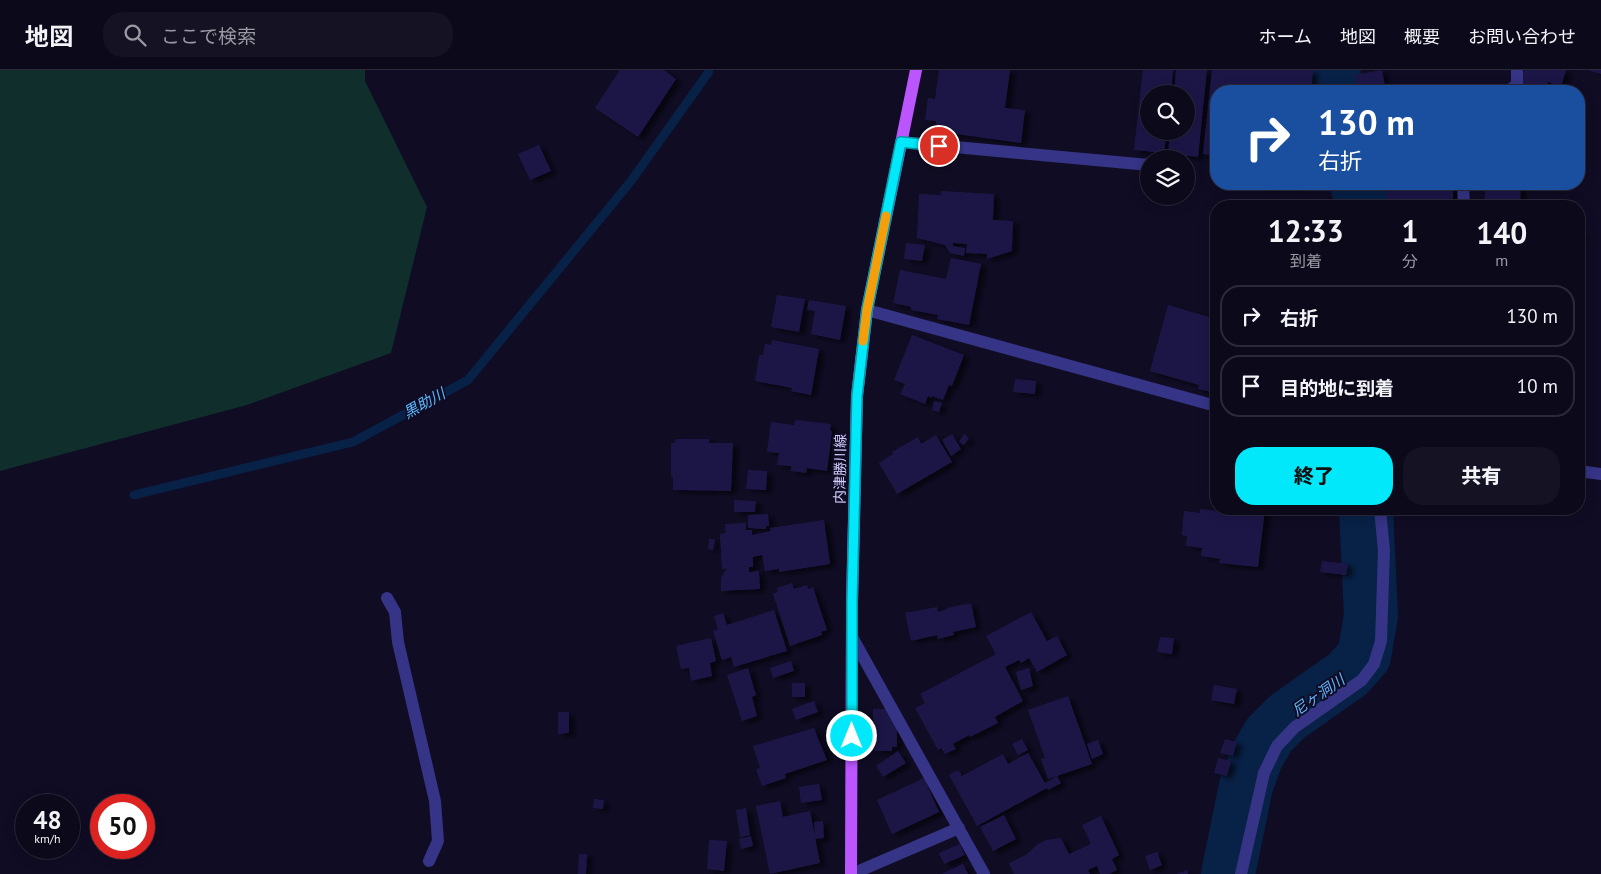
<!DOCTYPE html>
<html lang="ja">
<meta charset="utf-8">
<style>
body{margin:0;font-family:"PT Sans","Noto Sans JP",sans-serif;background:#151224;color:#f1f3f6;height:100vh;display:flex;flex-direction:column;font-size:19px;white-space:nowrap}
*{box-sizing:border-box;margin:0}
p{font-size:16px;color:#9a9aa3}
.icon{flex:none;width:28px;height:28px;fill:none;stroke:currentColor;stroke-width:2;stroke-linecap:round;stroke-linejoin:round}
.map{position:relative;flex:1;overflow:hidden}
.panel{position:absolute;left:1210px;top:130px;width:375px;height:315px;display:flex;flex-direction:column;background:#0c091b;border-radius:20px;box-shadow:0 2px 12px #0003,0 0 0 1px #2c2a3a}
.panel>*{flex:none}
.guide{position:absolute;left:1210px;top:15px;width:375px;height:105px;border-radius:20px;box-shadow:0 2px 12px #0003,0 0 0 1px #2c2a3a;background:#1a4fa0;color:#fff;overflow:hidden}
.fabs{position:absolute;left:1140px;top:15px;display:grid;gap:10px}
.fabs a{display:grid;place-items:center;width:55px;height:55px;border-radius:50%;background:#0c091b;box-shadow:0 2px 12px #0003,0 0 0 1px #2c2a3a;font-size:25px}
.speed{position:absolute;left:15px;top:724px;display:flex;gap:10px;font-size:25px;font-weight:700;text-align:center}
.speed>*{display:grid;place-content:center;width:65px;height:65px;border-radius:50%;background:#0c091b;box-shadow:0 2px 12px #0003,0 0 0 1px #2c2a3a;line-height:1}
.speed small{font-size:12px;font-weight:400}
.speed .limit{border:8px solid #d22;background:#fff;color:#111}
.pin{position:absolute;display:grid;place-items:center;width:42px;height:42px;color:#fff;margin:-21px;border:2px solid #fff;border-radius:50%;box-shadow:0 1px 5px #0007}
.me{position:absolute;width:55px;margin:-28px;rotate:0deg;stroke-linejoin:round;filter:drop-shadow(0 0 4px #0008)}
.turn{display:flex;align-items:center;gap:18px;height:105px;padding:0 25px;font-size:22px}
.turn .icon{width:65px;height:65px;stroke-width:2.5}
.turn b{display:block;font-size:35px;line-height:42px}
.eta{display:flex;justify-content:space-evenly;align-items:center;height:85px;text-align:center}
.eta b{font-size:30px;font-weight:800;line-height:35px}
.primary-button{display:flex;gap:10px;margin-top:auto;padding:10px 25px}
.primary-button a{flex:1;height:58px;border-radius:20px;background:#00e8fa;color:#111;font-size:20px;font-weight:800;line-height:58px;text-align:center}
.primary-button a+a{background:#151224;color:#f1f3f6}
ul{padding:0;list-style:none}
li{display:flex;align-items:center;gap:15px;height:62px;margin:0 10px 8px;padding:0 15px;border:2px solid #2c2a3a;border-radius:20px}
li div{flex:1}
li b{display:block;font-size:19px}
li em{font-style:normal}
header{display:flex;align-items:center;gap:30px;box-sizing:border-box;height:70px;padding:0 25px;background:#0c091b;border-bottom:1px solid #2c2a3a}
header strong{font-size:24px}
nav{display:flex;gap:28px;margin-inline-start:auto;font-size:18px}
.search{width:350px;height:45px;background:#151224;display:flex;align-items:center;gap:12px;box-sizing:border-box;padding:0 18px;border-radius:20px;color:#9a9aa3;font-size:19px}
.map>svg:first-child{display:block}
.green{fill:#0f2e2c}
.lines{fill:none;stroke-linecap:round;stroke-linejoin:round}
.stream{stroke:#082147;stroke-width:9}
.river{stroke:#082147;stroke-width:54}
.building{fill:#1f1746;filter:url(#shadow)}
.minor{stroke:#353486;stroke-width:12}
.major{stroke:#bb56ff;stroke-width:12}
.route-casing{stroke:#0097a2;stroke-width:12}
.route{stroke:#00e8fa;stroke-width:9}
.slow{stroke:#f59e0b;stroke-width:9}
.labels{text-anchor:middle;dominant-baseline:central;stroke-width:4;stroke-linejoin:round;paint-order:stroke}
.street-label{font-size:14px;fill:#d3cfff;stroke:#100c24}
.water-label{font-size:15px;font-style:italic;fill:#5db8ff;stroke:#100c24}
</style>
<header>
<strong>地図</strong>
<div class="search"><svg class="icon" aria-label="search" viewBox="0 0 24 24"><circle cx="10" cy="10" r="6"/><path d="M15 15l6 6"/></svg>ここで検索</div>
<nav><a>ホーム</a><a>地図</a><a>概要</a><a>お問い合わせ</a></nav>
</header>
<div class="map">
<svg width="1601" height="804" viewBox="0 0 1601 804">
<defs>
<filter id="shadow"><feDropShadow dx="5.5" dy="3" stdDeviation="2.5" flood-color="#0009"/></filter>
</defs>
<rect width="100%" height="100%" fill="#100c24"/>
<polygon class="green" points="0,0 365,0 365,11 427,137 391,283 247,335 0,401"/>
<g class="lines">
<polyline class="stream" points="134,425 353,372 468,310 631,111 708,3 709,0"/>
<g class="river">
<polyline points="1333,0 1337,21"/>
<polyline points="1357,114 1360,126 1359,136"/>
<polyline points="1228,804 1246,716 1256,688 1269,665 1287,647 1348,604 1364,586 1371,546 1366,439"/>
</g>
</g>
<g class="building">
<polygon points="620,0 664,0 676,9 638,67 595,38"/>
<polygon points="939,0 1010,0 1005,38 1025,40 1021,73 935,61 936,51 925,50 928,28 935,29"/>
<polygon points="1143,0 1173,0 1171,24 1149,24 1149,61 1167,61 1164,83 1134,80"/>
<polygon points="1176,0 1207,0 1198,87 1168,84 1170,61 1186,61 1186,24 1174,24"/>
<polygon points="1212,0 1313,0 1311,21 1216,21 1216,86 1203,84"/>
<polygon points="1382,0 1386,21 1358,21 1355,5"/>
<polygon points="1524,0 1566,0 1561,17 1548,12 1545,21 1529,21 1519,18"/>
<polygon points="1588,0 1601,0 1601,4"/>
<polygon points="539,75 551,101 530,110 518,84"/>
<polygon points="1263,114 1293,114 1292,118 1263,116"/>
<polygon points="1400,114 1453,114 1453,136 1386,136 1387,117 1400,117"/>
<polygon points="1485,114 1521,114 1520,136 1485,136"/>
<polygon points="941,121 994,124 993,150 1013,151 1012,181 987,189 987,184 966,183 967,174 953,173 953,176 965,178 964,186 950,183 945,175 917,168 919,124 941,125"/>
<polygon points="1579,163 1582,164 1580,177 1579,177"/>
<polygon points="906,173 925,175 922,191 904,189"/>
<polygon points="951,188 981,194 969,255 937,249 938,245 911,240 911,237 893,233 900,200 946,209"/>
<polygon points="777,225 805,229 799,262 771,257"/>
<polygon points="809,230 846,236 840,270 811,264 815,241 807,240"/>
<polygon points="1168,235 1216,249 1216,323 1198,319 1199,315 1150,301"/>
<polygon points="912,265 964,285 952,316 949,315 943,330 932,326 932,328 928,326 925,334 900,324 905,314 894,310"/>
<polygon points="772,270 819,279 811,325 791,321 792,318 755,311 759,285 763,285 765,274 771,275"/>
<polygon points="1015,309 1036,311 1035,324 1013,322"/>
<polygon points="934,331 942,333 939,342 932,340"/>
<polygon points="795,350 831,354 830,360 832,361 827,401 807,398 806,403 791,401 791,396 777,395 779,383 767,382 771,352 794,355"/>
<polygon points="952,364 961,379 951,386 942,370"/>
<polygon points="964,364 969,368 964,375 959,372"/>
<polygon points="936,365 952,392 897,424 879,393 893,384 892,382 918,367 921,374"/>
<polygon points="676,369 709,369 709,373 733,373 731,421 673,420 673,407 671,406 671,373 675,373"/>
<polygon points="748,400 767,401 766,420 746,419"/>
<polygon points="734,430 756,431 755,442 734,442"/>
<polygon points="1200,439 1231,442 1232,439 1265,439 1258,497 1219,493 1220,489 1201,486 1202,478 1186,476 1187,466 1182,465 1184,441 1200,443"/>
<polygon points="768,444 769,456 766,456 766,459 748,458 748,445"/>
<polygon points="824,450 830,494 779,502 779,499 765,501 762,485 753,487 753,497 749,497 749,502 759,501 760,519 721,521 721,508 727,498 722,499 720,464 726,463 725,454 746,453 746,460 752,460 752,465 771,461 770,458"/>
<polygon points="709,469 715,469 713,480 708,479"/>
<polygon points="1322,491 1348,494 1346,505 1320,502"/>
<polygon points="792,513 794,519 807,515 808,519 813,517 827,560 821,562 822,565 790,576 773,524 778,522 777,518"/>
<polygon points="971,533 976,557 953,562 954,565 938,569 937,565 911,571 905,543 937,537 938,542 947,539 947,538"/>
<polygon points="774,540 787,581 734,597 731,587 722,590 713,561 718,559 714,546 723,543 727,555"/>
<polygon points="1031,542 1047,571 1057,566 1067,585 1037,602 1029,588 1021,593 1019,590 1005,597 1023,631 995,647 998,653 970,667 969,665 953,674 956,679 945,684 941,678 938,680 915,638 925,633 920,624 996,584 986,566"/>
<polygon points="1160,567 1174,568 1172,584 1157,582"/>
<polygon points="711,568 716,591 710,593 712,606 691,611 689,598 681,599 676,576"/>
<polygon points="791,591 794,601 773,608 770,598"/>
<polygon points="748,598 756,625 752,627 757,646 742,651 727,605"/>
<polygon points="1029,598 1033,616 1021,620 1016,602"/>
<rect x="792" y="613" width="13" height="14"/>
<polygon points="1214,615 1237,619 1234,634 1211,630"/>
<polygon points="1068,626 1092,694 1048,709 1041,689 1045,688 1028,640"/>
<polygon points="814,631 818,642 796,650 792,639"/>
<polygon points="873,639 886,639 897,658 897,677 892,677 892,681 874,681"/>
<polygon points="558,642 569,642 569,663 558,664"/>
<polygon points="814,658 827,690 785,704 786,708 762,716 756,699 760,698 753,676"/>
<polygon points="1022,669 1028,680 1018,685 1012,674"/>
<polygon points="1225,669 1237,672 1233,686 1220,683"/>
<polygon points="1098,670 1103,684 1092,689 1087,674"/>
<polygon points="898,681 906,693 883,707 876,696"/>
<polygon points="1028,683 1045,713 1057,706 1061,713 1048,720 1047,718 977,756 949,705 958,700 962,706 1003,684 1008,694"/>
<polygon points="1218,688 1231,691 1227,706 1214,703"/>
<polygon points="924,708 939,742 892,764 877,730"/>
<polygon points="819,714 822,730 801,733 799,717"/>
<polygon points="594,729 604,730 603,739 593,738"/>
<polygon points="780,731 783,747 810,741 820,793 770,804 756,736"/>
<polygon points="746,738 750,765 740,767 736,740"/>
<polygon points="1004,745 1016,769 993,781 980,757"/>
<polygon points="1101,746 1119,785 1112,789 1117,800 1109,804 1100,804 1097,796 1088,800 1090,804 1014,804 1009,793 1026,785 1038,774 1046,770 1061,768 1069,784 1091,774 1082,755"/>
<polygon points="823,751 824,768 815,769 814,752"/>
<polygon points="751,766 753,776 741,779 739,769"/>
<polygon points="709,770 727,771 724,801 707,799"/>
<polygon points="960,774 965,785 944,794 939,783"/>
<polygon points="1157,782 1162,795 1150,800 1145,786"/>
<polygon points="579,784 587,784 586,804 578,804"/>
<polygon points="963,794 968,804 941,804"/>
<polygon points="1187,800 1188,804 1176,804"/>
</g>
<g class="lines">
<g class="minor">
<polyline points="1509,21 1517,14 1517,0"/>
<polyline points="901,72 1149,95"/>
<polyline points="1463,114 1464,136"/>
<polyline points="867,240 1216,336"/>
<polyline points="1579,401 1601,404"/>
<polyline points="387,528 395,542 398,572 435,731 438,771 429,791"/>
<polyline points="852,567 984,804"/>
<polyline points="852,804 959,758"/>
<polyline points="1241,804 1264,703 1277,676 1295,657 1362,610 1374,594 1381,571 1384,481 1380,439"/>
</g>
<polyline class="major" points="851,804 852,532 857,326 867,240 916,0"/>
</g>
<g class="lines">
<g class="route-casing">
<polyline id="route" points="852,666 852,532 857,326 867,240 901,72 939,76"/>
</g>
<use href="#route" class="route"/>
<polyline class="slow" points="863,271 867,240 886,146"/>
</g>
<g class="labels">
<g class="street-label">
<text transform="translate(840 399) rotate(-89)">内津勝川線</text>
</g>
<g class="water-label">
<text transform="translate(424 333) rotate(-29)">黒助川</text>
<text transform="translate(1318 625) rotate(-35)">尼ヶ洞川</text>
</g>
</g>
</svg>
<div class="fabs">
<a><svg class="icon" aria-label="search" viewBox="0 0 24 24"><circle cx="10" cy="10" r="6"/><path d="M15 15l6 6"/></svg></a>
<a><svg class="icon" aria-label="layers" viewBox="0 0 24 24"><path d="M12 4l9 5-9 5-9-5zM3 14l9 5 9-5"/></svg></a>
</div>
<div class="speed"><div>48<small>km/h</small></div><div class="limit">50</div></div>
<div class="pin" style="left:939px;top:76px;background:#d93025"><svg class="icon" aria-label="arrive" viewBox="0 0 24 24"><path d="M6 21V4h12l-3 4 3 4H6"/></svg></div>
<svg class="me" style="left:852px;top:666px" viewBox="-20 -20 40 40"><circle r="17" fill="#00e8fa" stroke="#fff" stroke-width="3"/><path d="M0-11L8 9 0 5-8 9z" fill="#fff"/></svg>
<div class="guide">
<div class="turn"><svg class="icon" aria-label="right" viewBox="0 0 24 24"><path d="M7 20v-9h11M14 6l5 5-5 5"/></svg><div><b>130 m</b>右折</div></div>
</div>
<section class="panel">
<div class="eta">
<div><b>12:33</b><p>到着</p></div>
<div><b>1</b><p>分</p></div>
<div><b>140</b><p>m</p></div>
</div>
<ul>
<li><svg class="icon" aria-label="right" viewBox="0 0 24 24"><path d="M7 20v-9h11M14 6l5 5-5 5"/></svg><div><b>右折</b></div><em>130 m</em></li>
<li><svg class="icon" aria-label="arrive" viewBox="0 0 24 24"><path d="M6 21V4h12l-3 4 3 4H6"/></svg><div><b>目的地に到着</b></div><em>10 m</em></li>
</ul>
<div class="primary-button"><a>終了</a><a>共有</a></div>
</section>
</div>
